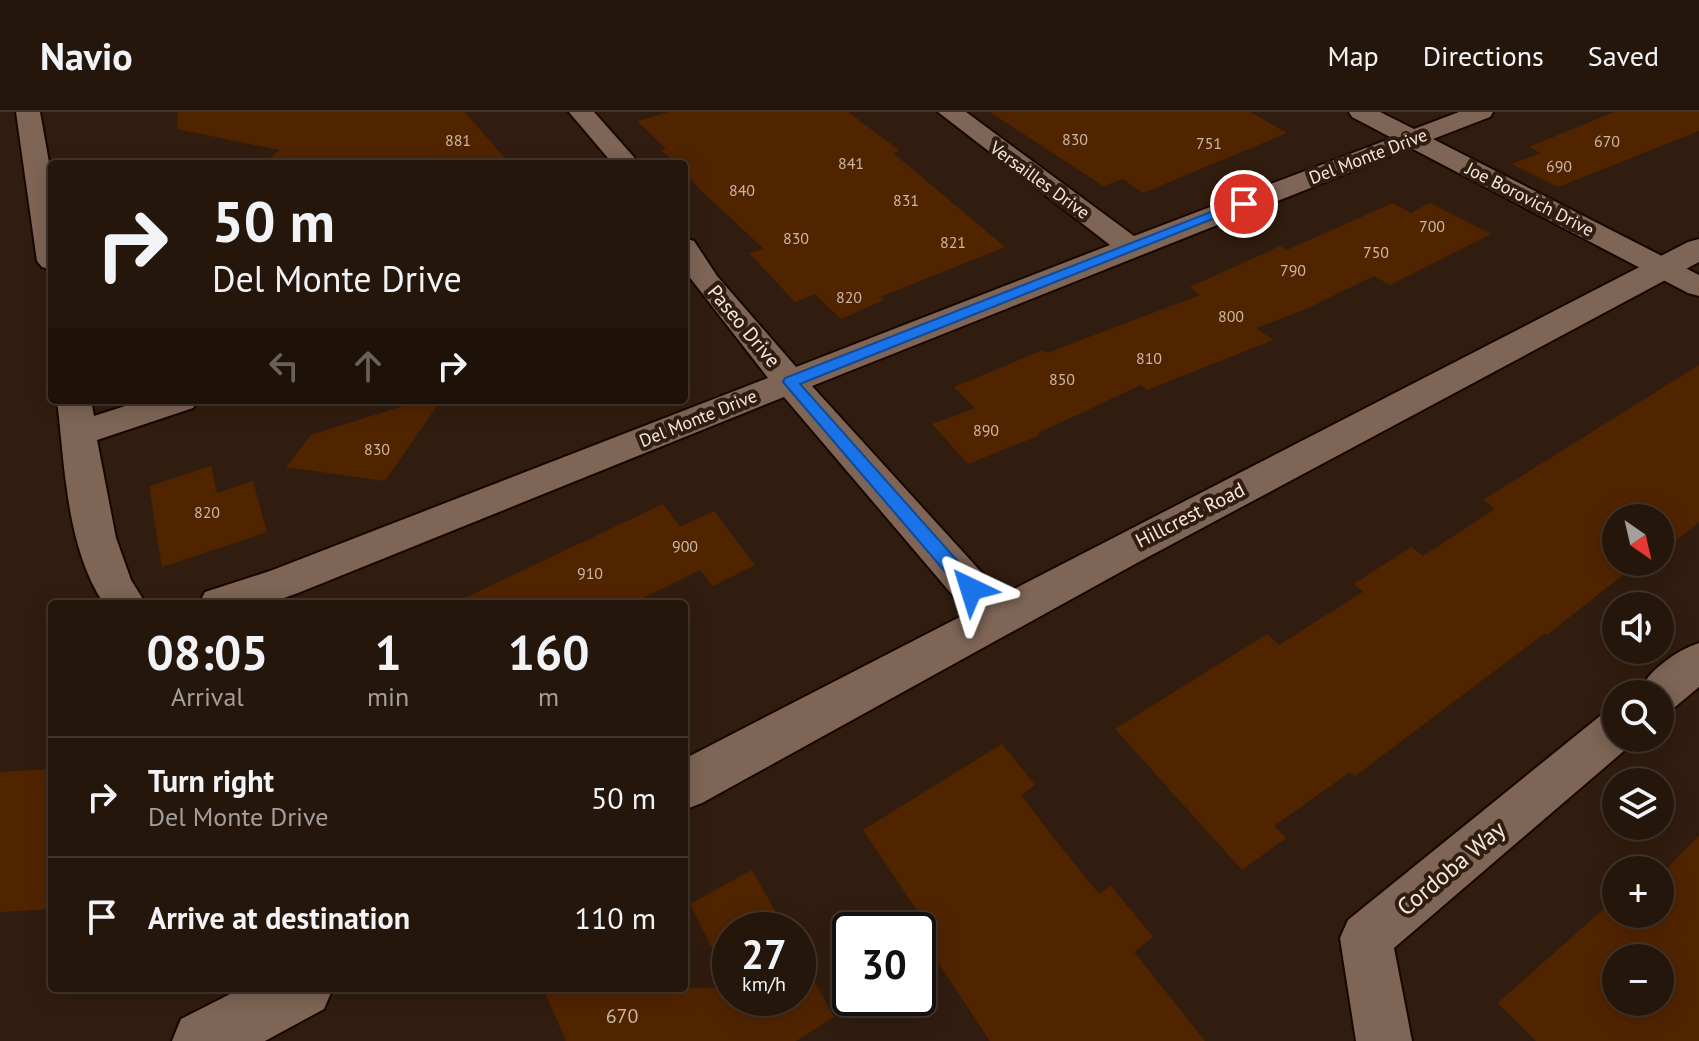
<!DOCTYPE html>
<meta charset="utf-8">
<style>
body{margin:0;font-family:"PT Sans",sans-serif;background:#2d1f14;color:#f1f3f6;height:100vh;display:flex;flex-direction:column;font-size:30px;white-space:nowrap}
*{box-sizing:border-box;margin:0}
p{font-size:26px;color:#a39f9d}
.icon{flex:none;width:44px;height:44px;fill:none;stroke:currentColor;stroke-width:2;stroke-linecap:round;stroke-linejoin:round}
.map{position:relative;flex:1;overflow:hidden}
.details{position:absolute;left:48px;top:488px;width:640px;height:392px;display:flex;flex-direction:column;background:#25160b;border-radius:8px;box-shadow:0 4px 20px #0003,0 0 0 2px #42352c}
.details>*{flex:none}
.top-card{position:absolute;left:48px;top:48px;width:640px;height:244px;border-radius:8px;box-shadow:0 4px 20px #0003,0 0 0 2px #42352c;background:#25160b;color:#f1f3f6;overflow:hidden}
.needle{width:52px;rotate:146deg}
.controls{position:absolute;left:1602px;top:392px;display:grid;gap:16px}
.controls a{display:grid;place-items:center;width:72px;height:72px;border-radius:50%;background:#25160b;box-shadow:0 4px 20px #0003,0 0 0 2px #42352c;font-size:40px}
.speed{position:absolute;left:712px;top:800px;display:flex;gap:16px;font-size:40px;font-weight:700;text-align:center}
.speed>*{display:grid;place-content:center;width:104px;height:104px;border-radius:50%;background:#25160b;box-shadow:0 4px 20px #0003,0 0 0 2px #42352c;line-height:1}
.speed small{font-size:20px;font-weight:400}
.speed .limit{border:4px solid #111;border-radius:12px;background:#fff;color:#111}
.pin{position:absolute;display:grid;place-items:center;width:68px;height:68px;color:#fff;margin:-34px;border:4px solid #fff;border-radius:50%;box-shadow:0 2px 8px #0007}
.me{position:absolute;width:88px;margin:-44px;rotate:319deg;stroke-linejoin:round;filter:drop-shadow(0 0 6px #0008)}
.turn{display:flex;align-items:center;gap:28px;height:168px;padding:0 32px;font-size:36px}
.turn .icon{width:104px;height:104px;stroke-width:2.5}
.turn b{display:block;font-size:56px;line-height:68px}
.lanes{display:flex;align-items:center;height:76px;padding:0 32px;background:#0003;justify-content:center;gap:40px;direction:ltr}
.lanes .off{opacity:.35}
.eta{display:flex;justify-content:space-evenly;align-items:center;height:136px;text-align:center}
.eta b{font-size:48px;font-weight:700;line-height:56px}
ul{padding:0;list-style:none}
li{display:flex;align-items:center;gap:24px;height:120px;padding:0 32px;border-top:2px solid #42352c}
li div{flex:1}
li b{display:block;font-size:30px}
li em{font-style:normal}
header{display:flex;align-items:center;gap:48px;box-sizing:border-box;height:112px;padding:0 40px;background:#25160b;border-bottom:2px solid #42352c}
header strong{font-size:38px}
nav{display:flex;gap:44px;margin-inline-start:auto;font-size:28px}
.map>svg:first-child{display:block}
.building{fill:#512400;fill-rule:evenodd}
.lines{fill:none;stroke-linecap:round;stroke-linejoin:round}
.minor-casing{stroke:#180700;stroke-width:4}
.tertiary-casing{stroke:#180700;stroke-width:4}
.minor{fill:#7e6556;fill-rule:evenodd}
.tertiary{fill:#7e6556;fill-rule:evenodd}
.route{fill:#1a73e8;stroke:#114b97;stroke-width:2}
.labels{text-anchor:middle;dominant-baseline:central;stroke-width:8;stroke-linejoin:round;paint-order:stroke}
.number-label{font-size:16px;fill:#ccb6a6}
.far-street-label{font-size:18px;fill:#f5e7de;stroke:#311d0f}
.street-label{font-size:20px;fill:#f5e7de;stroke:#311d0f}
.near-number-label{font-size:20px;fill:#ccb6a6}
.near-street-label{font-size:24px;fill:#f5e7de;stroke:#311d0f}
</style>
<header>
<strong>Navio</strong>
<nav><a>Map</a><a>Directions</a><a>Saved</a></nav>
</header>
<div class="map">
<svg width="1699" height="929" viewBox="0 0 1699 929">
<rect width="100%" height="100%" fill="#311d0f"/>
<g class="building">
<polygon points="178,0 465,0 510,52 264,52 279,38 177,17"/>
<polygon points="669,0 848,0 900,39 893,41 1005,135 880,185 884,188 841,207 815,182 795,190 749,141 764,137 697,75 684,60 684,52 676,52 661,38 666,37 637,9"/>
<polygon points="990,0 1250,0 1287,21 1143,81 1123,67 1103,74"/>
<polygon points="1614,0 1699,0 1699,19 1558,75 1512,52 1541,41 1529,35"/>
<polygon points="1393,91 1411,101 1430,91 1491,122 1390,173 1374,164 1306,197 1256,216 1273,228 1147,278 1141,273 1038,321 1040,323 968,352 932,312 975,296 954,275 1043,238 1047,241 1200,183 1190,175 1280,134 1287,138"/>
<polygon points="1699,253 1699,410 1669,434 1665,431 1660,435 1660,406 1616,406 1616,450 1639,450 1547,523 1545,521 1355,664 1350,660 1274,714 1286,726 1242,758 1115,617 1267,522 1279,533 1363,480 1354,472 1411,435 1423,444 1495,397 1483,388"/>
<polygon points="422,288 441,288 385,369 286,355 311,323"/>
<polygon points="211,354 217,381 253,369 267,420 162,455 149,374"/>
<polygon points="663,392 680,415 714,399 755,453 713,474 700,458 631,492 452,492"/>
<polygon points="1002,632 1035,673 1021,683 1053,725 1099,782 1111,774 1153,825 1134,840 1205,929 990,929 928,835 937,828 863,718"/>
<polygon points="52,657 52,797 0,800 0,660"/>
<path d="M1699 724V929H1536L1498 891 1616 786V806L1620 802H1660V763ZM1616 846H1660V890H1616Z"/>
<polygon points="752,758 786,818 730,818 730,872 690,792"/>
<polygon points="798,840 834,905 796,929 566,929 543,876 730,876 730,886 798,886"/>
</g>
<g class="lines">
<g class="minor-casing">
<g id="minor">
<polygon points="16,0 40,0 52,67 52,158 42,155 37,149"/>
<polygon points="569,0 594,0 640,52 613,52"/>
<polygon points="938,0 966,0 1134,124 1392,26 1352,5 1349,0 1380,0 1414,17 1459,0 1493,0 1490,5 1433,27 1699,163 1699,184 1688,181 1411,36 812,274 1013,495 1019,507 1013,519 998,524 983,519 784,285 298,481 267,492 199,492 205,480 270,459 768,266 684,158 684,126 694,129 717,164 796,255 1110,133"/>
<path d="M57 288H91L94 304 144 288H198L193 296 97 328 116 426 131 468 146 492H104C66 435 65 354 57 288Z"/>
<path d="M1699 531V575L1675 595 1660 601V582H1637C1648 559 1675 539 1699 531Z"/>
<polygon points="1616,598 1616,626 1635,626 1632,632 1394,836 1412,929 1356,929 1340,826 1348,808 1600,604"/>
</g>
</g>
<g class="tertiary-casing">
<g id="tertiary">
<polygon points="1699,127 1699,150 1135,452 702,691 684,698 684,647 1688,130"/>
<polygon points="242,876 333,876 324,897 265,929 172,929 181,907"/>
</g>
</g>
<use href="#minor" class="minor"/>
<use href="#tertiary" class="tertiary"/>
</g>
<polygon class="route" points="1239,89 1250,92 800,272 978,472 980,477 978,483 965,483 783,270 785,266"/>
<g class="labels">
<g class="number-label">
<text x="1075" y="27">830</text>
<text x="458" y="28">881</text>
<text x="1607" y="29">670</text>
<text x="1209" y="31">751</text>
<text x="851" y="51">841</text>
<text x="1559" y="54">690</text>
<text x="742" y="78">840</text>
<text x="906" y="88">831</text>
<text x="1432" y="114">700</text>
<text x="796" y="126">830</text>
<text x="953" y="130">821</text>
<text x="1376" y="140">750</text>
<text x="1293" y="158">790</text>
<text x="849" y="185">820</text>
<text x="1231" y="204">800</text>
<text x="1149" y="246">810</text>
<text x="1062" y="267">850</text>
<text x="986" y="318">890</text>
<text x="377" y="337">830</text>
<text x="207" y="400">820</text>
<text x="685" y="434">900</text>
<text x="590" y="461">910</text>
</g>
<g class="far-street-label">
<text transform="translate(1368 44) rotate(-21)">Del Monte Drive</text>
<text transform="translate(1040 68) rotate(36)">Versailles Drive</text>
<text transform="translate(1530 87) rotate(27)">Joe Borovich Drive</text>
<text transform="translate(698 306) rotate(-22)">Del Monte Drive</text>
</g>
<g class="street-label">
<text transform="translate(744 214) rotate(50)">Paseo Drive</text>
<text transform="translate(1190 403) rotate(-27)">Hillcrest Road</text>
</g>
<g class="near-number-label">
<text x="622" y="904">670</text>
</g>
<g class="near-street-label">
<text transform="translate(1451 756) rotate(-40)">Cordoba Way</text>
</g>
</g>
</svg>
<div class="controls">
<a><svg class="needle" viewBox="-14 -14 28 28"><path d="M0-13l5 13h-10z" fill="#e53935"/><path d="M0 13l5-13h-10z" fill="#a39f9d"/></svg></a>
<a><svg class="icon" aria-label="sound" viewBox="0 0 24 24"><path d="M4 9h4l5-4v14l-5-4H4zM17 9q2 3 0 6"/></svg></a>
<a><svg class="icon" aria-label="search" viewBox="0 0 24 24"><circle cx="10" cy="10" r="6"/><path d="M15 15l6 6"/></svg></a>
<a><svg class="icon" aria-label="layers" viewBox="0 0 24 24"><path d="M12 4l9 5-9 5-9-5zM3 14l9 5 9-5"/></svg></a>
<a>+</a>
<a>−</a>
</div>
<div class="speed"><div>27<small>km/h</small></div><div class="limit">30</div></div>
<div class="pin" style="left:1244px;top:92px;background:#d93025"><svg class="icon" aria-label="arrive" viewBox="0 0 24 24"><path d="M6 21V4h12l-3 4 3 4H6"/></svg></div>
<svg class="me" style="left:971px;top:477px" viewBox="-20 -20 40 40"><path d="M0-17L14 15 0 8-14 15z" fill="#1a73e8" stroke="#fff" stroke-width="4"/></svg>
<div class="top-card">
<div class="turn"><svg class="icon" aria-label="right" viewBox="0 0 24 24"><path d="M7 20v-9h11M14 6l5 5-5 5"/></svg><div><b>50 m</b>Del Monte Drive</div></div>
<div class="lanes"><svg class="icon off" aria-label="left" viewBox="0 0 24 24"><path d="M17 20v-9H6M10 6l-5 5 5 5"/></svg><svg class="icon off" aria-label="ahead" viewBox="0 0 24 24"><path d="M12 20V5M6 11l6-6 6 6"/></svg><svg class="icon" aria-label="right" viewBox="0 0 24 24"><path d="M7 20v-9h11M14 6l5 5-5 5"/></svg></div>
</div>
<section class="details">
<div class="eta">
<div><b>08:05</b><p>Arrival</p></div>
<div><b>1</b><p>min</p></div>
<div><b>160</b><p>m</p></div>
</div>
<ul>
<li><svg class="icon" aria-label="right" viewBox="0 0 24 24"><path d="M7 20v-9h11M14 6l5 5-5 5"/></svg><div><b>Turn right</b><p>Del Monte Drive</p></div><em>50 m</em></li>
<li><svg class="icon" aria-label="arrive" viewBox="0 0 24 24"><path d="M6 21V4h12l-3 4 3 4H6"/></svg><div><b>Arrive at destination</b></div><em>110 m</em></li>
</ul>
</section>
</div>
